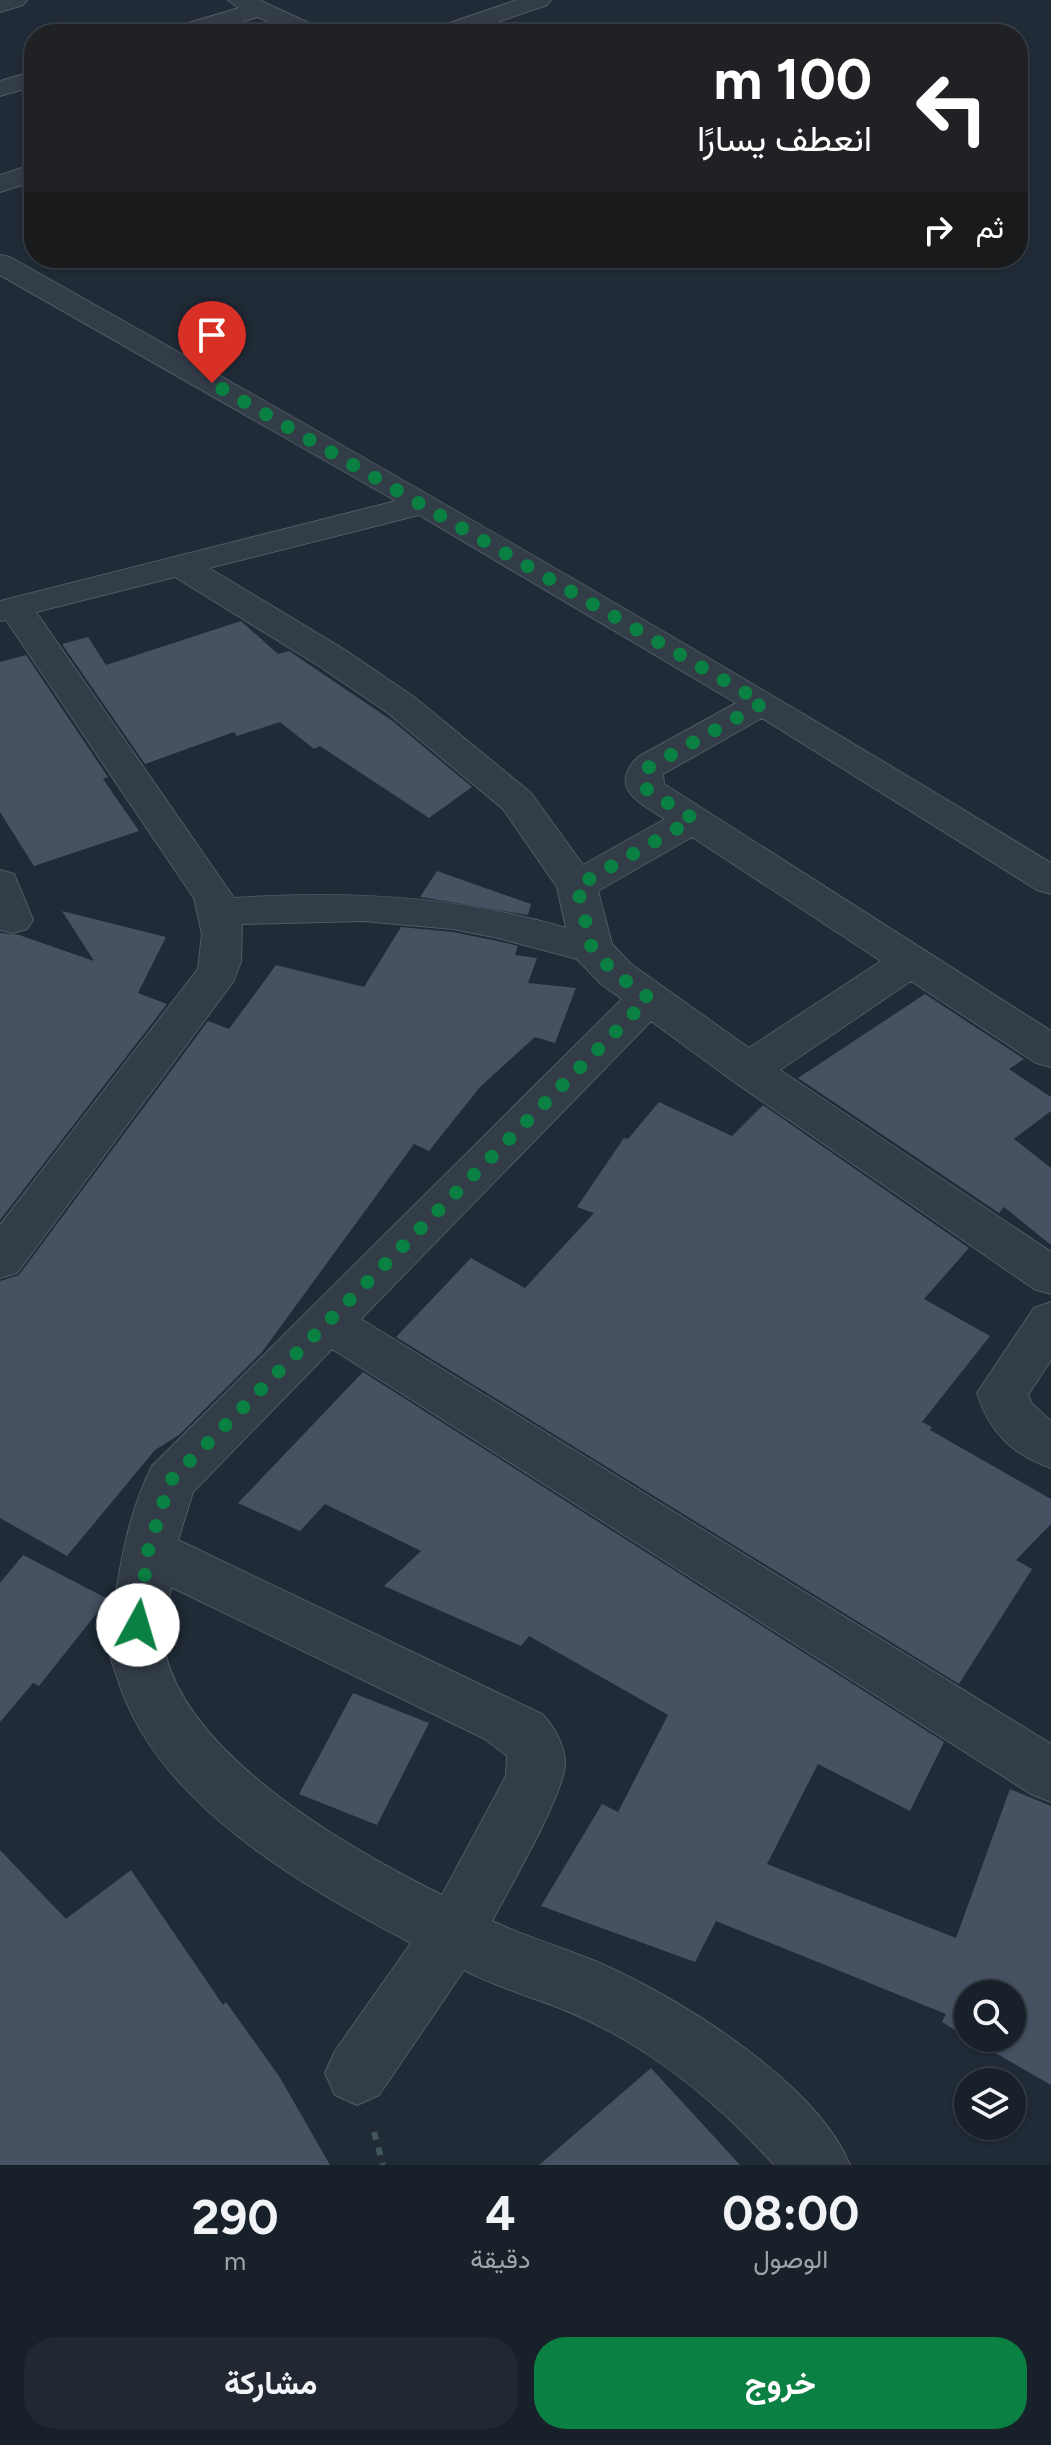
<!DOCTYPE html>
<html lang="ar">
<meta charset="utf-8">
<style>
body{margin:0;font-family:Figtree,Vazirmatn,sans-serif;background:#212831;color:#f1f3f6;direction:rtl;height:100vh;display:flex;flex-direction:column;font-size:30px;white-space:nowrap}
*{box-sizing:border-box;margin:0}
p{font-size:26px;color:#9fa3a8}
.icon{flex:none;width:44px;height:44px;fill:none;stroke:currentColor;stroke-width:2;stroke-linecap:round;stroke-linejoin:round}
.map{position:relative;height:2165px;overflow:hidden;direction:ltr}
.drawer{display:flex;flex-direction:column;background:#182029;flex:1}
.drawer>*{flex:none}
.top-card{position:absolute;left:24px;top:24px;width:1004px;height:244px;border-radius:32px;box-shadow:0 2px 6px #0004,0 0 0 2px #363e46;direction:rtl;background:#202124;color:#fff;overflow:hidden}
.controls{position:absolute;left:954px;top:1980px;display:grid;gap:16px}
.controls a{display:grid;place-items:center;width:72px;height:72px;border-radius:50%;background:#182029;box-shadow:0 2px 6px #0004,0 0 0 2px #363e46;font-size:40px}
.pin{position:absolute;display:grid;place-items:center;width:68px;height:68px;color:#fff;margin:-82px -34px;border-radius:50% 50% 50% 0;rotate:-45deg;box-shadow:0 0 8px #0007}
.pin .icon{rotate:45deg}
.me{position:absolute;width:88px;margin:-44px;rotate:6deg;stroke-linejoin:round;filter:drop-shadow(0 0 6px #0008)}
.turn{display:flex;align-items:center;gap:28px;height:168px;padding:0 24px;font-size:36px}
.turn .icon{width:104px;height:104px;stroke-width:2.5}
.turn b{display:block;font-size:56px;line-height:68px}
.then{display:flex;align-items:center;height:76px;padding:0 24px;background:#0003;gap:16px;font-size:30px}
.eta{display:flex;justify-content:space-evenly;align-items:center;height:136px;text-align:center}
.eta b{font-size:48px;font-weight:700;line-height:56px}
.button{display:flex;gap:16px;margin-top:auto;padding:16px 24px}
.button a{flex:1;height:92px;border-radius:32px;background:#0b8043;color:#fff;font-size:32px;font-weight:700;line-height:92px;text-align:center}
.button a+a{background:#212831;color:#f1f3f6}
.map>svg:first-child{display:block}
.building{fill:#465262}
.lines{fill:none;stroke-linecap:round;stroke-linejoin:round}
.minor-casing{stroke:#515a66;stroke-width:2}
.path{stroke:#415658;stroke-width:6;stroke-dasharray:8 8;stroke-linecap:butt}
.minor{fill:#333d48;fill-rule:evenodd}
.route{stroke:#0b8043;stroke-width:14;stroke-dasharray:0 25.2}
</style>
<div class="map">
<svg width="1051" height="2165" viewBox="0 0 1051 2165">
<rect width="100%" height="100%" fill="#202b37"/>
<g class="building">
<polygon points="241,621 278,654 289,651 394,722 472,787 429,818 320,746 314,749 280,722 237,736 234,732 145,764 62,644 88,637 106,665"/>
<polygon points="26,655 108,777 103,779 139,831 34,866 0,812 0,662"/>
<polygon points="437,871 531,904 528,915 420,897"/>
<polygon points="62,911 166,937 138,993 167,1004 0,1220 0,933 19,935 94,961"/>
<polygon points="401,927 453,932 497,941 518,946 515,955 537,958 528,983 576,988 555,1043 535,1037 480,1087 429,1151 414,1144 262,1352 179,1435 155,1450 67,1556 0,1518 0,1281 19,1275 208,1021 229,1029 276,965 364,987"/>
<polygon points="925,994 1024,1059 1009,1069 1051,1097 1051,1111 1014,1139 1051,1168 1051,1245 1004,1207 999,1213 798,1078"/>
<polygon points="659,1102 732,1136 763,1105 969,1248 924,1299 990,1336 922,1422 932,1427 930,1430 1051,1499 1051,1524 1016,1560 1032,1569 959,1684 396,1337 471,1258 525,1288 594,1213 577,1207 624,1138 628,1139"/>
<polygon points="363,1372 944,1742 910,1811 818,1764 767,1864 956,1938 1010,1789 1051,1806 1051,2085 969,2038 1012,2038 1012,1994 968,1994 968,2038 942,2022 946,2014 716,1921 695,1962 541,1906 602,1804 618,1812 668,1715 529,1636 521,1646 384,1586 421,1551 325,1504 300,1531 238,1503"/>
<polygon points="23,1555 108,1599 39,1686 33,1683 0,1722 0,1583"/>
<polygon points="353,1693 429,1723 377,1825 299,1794"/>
<polygon points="0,1850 66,1919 131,1870 223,2005 226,2002 279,2076 330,2165 0,2165"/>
<polygon points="651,2068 740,2165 539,2165"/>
</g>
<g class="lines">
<g class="minor-casing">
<g id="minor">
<polygon points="0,0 27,0 23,5 0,12"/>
<polygon points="228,0 259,0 322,29 326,34 295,34 258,17 201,34 164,34 168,29 239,8"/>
<polygon points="517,0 551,0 547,5 463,34 428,34 432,29"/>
<polygon points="34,71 34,86 0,96 0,81"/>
<polygon points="34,164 34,181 0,192 0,175"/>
<path d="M0 255 10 257C360 454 708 654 1051 863V894L1037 890 762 718 663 774 664 784 1051 1031V1067L1036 1063 911 981 780 1070 1051 1252V1294L1034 1289 733 1081 651 1021 361 1319 1051 1744V1802L1031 1794 332 1349 193 1492 178 1540 542 1714C554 1726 565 1746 565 1763 565 1793 509 1889 492 1921 526 1937 561 1947 595 1961 677 1996 816 2082 850 2165H774C716 2100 644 2042 562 2009 529 1996 496 1987 464 1970L379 2095 357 2105 335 2095 325 2073 335 2051 411 1943C304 1887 159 1805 119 1683 116 1672 109 1659 109 1648 109 1634 113 1619 114 1606 121 1557 130 1510 152 1466L622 999 601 984 577 959 498 938 453 929 363 921 242 924 241 962 233 982 17 1273 0 1278V1225L198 969 202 934 194 898 6 620 0 621V601L396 501 0 275ZM419 515 736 703 638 757C607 788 640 803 665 819L583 865 531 793 414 697 345 650 209 568ZM175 577 319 666 388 713 503 809 557 887 566 928C458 896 347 890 234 898L36 612ZM692 837 881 961 749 1048 631 964 612 944 598 891ZM171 1587 485 1739 507 1756 506 1776 442 1895C350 1849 191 1759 165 1653 160 1635 168 1606 171 1587Z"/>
<polygon points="0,870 14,874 33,920 27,929 13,933 0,930"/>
<path d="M1051 1302V1360L1028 1395 1032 1404 1051 1421V1468C1013 1455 989 1432 977 1393L1034 1308Z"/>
</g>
</g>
<polyline class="path" points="374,2132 383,2165"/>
<use href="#minor" class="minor"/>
</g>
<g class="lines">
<polyline class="route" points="138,1625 148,1551 170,1481 649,998 616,974 592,949 577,886 694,819 648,791 643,783 646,769 763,703 212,383"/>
</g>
</svg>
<div class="controls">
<a><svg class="icon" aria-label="search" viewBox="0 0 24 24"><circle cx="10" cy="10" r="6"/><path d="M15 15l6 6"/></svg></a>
<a><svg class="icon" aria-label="layers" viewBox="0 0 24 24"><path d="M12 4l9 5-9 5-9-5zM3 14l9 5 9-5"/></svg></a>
</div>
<div class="pin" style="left:212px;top:383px;background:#d93025"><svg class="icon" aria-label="arrive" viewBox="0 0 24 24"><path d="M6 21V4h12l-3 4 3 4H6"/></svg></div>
<svg class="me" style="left:138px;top:1625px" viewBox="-20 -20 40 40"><circle r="19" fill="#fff"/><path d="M0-13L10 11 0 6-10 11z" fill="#0b8043"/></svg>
<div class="top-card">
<div class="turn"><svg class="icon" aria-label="left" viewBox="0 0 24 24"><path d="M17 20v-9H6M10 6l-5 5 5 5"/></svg><div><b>100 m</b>انعطف يسارًا</div></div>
<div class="then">ثم<svg class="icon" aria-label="right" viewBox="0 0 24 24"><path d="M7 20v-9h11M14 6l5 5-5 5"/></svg></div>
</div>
</div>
<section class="drawer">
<div class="eta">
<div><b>08:00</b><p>الوصول</p></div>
<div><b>4</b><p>دقيقة</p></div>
<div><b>290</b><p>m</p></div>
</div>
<div class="button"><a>خروج</a><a>مشاركة</a></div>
</section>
